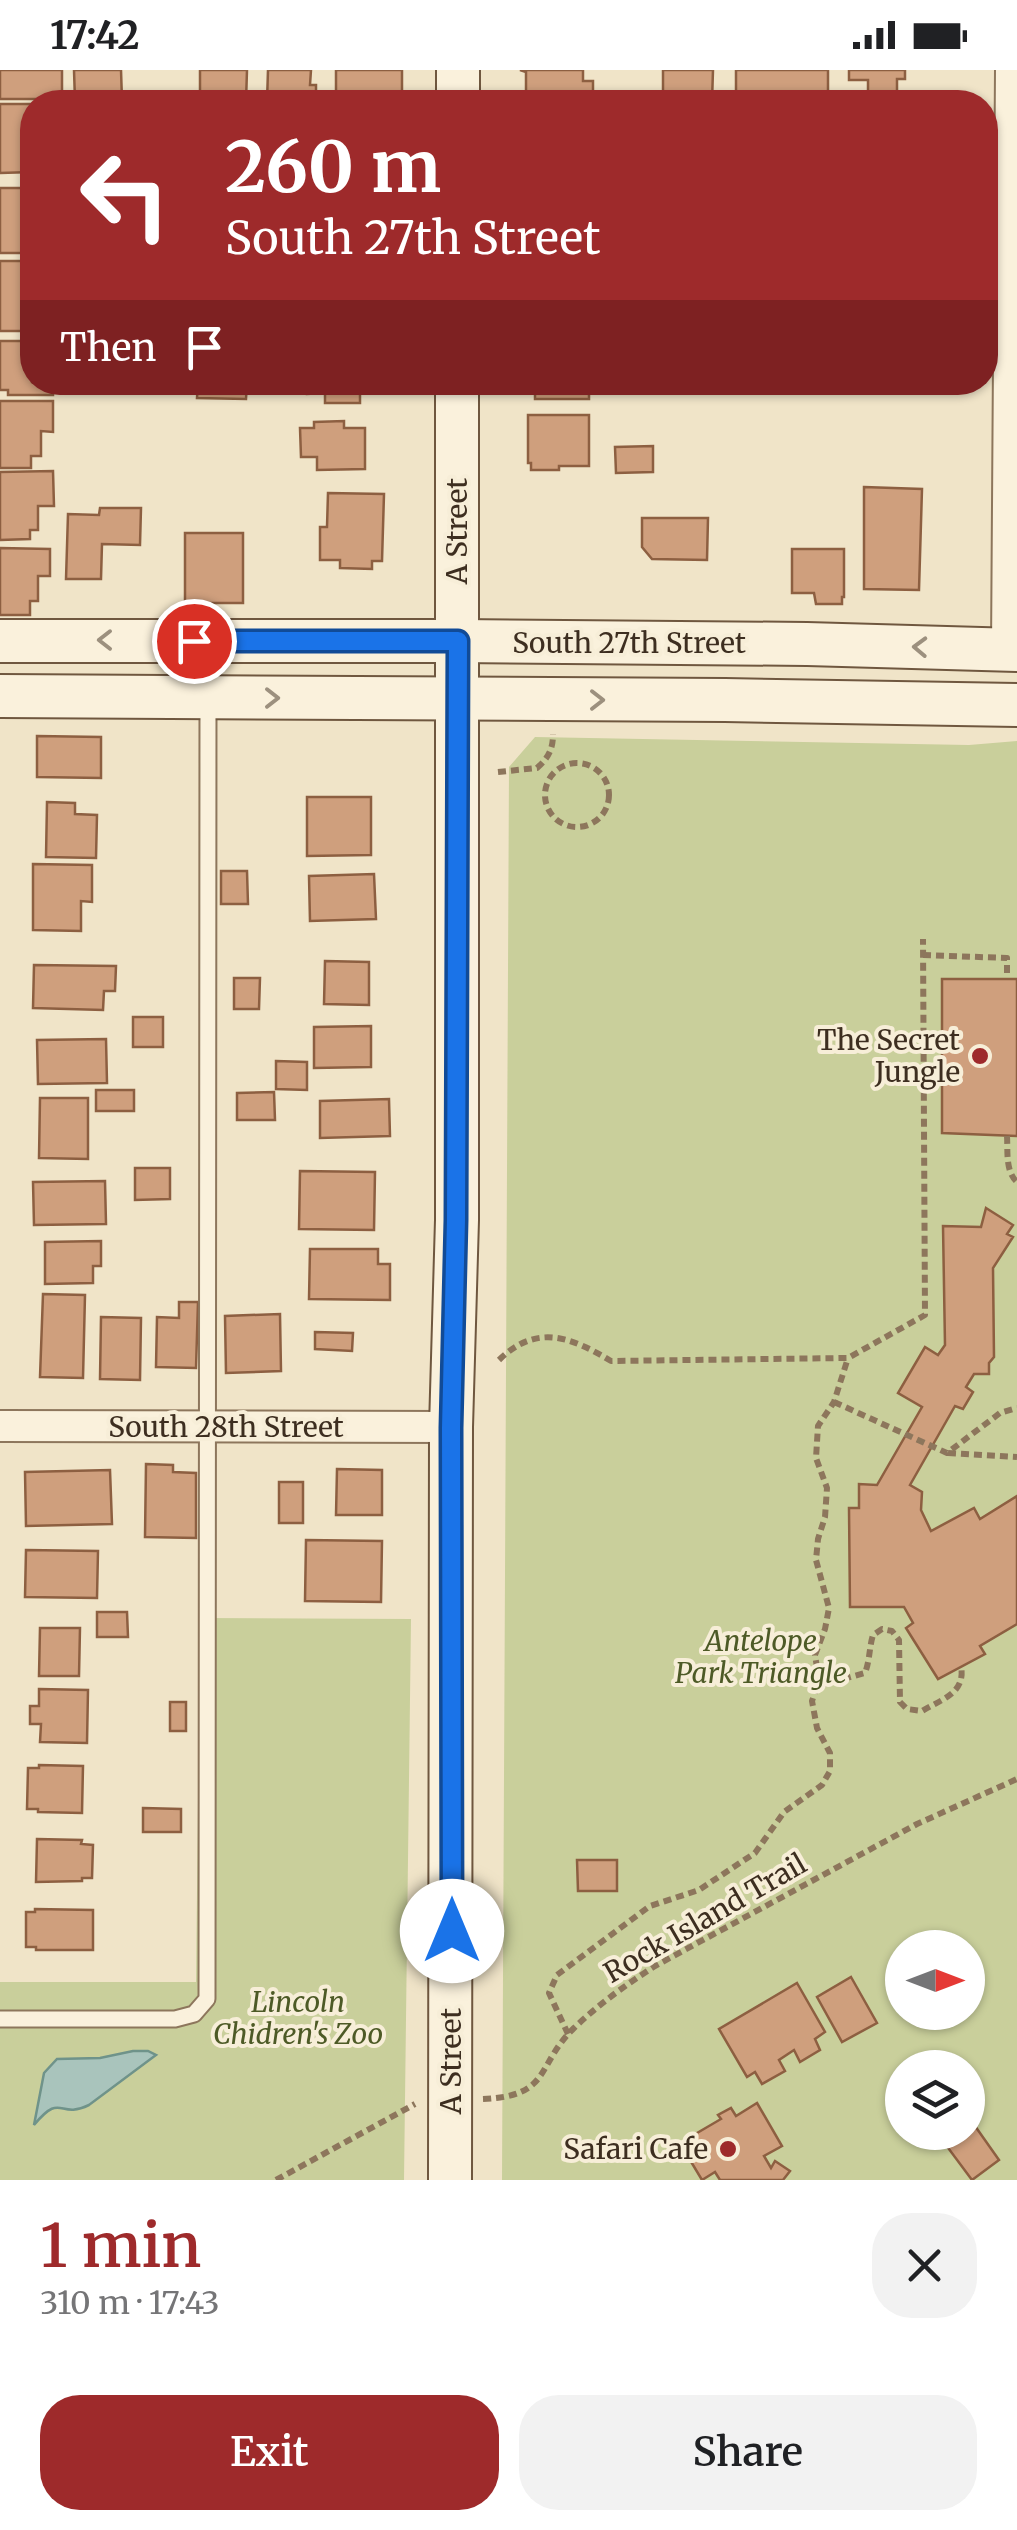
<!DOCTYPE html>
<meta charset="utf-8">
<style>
body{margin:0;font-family:Merriweather,serif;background:#f2f2f2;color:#202124;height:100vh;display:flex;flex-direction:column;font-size:38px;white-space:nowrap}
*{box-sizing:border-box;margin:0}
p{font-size:32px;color:#757577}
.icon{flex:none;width:55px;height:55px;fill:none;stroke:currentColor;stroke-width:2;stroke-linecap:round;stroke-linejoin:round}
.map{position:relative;height:2110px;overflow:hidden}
.panel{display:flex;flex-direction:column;background:#fff;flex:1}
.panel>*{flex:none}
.top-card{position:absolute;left:20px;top:20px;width:978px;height:305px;border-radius:40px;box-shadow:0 2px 8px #0004;background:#9e2a2b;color:#fff;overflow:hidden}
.needle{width:65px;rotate:90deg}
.buttons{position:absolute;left:885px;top:1860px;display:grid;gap:20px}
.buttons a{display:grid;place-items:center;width:100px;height:100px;border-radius:50%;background:#fff;box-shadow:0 2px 8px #0004;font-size:50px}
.pin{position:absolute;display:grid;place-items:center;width:85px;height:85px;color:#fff;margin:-42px;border:5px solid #fff;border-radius:50%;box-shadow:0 2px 10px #0007}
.me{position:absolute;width:110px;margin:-55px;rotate:0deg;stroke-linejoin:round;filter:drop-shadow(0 0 8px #0008)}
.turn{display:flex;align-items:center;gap:35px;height:210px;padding:0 40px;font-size:45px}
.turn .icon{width:130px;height:130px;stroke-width:2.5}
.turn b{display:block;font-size:70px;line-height:85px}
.then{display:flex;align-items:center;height:95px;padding:0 40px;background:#0003;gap:20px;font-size:38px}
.round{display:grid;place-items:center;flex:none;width:105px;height:105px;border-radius:40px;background:#f2f2f2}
.overview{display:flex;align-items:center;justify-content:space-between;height:170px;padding:0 40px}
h1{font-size:60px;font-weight:600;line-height:75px;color:#9e2a2b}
.button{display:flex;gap:20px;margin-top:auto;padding:20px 40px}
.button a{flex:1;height:115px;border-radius:40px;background:#9e2a2b;color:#fff;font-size:40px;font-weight:600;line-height:115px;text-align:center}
.button a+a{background:#f2f2f2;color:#202124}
.status{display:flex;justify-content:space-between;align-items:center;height:70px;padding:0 50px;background:#fff;direction:ltr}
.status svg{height:28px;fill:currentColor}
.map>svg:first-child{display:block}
.green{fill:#c9cf9b;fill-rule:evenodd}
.water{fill:#a9c4bc;stroke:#6f938a;stroke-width:2.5}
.building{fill:#cf9f7d;stroke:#8d5f41;stroke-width:2.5}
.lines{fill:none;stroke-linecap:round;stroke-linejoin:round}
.lane-casing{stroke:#8d765c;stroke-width:19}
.street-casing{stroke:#8d765c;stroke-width:34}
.secondary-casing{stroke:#6f573f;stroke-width:46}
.path{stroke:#8d765c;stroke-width:6;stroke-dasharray:8 5;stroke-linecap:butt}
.lane{stroke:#faf1dc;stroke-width:15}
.street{stroke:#faf1dc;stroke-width:30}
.secondary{stroke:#faf1dc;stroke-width:42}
.oneway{stroke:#9c907e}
.route-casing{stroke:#114b97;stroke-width:25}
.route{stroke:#1a73e8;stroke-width:18}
.poi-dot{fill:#9e2a2b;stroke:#f7eed8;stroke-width:4}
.labels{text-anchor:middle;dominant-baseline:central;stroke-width:8;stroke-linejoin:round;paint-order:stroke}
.street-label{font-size:28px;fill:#3d2e20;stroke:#f7eed8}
.poi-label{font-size:28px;fill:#3d2e20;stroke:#f7eed8;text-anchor:end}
.park-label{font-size:28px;font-style:italic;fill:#4d5a26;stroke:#f7eed8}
</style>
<div class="status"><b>17:42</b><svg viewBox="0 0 49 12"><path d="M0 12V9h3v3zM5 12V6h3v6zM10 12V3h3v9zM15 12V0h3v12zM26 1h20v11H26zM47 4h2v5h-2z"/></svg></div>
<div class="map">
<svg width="1017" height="2110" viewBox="0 0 1017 2110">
<rect width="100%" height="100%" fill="#f0e4c8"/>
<g class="green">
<path d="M535 667 969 675 1017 671V2110H502L509 697ZM902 1878H968V1942H902ZM902 1998H968V2062H902Z"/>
<polygon points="200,1548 411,1549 404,2110 0,2110 0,1912 196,1912"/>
</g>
<path class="water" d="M133 1981H148L156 1985 89 2035C58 2050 62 2021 34 2055L44 2003 57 1989 100 1988Z"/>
<g class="building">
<rect x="0" y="0" width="62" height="29"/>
<polygon points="74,0 121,0 122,30 75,31"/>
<polygon points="200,0 247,0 246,32 200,32"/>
<polygon points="268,0 311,0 310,15 316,15 316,32 267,32"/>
<polygon points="336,0 402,0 402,30 394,29 394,32 336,32"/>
<polygon points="520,0 583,0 583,11 593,11 593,32 572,32 572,29 533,30 533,24 526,24 526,2"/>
<polygon points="663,0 713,0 712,32 663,32"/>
<rect x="736" y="0" width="92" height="32"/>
<polygon points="849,0 905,0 905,9 897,9 897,32 868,32 868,10 849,10"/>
<polygon points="0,34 32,34 32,102 0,103"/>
<polygon points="0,118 32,118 32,169 28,169 28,183 0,183"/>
<rect x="0" y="191" width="32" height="70"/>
<polygon points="0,271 32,271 32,312 53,312 53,325 8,325 8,320 0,320"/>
<polygon points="198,312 247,312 246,329 197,328"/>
<polygon points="307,312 367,312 367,320 360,320 360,333 325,333 325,323 307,324"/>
<polygon points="535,312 599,312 599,318 589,318 589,329 535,329"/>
<polygon points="0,331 53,331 53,362 41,361 41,386 31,386 31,398 0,398"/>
<polygon points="528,345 589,345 589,396 559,396 559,400 531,400 531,393 528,393"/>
<polygon points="344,351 344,358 365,358 365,399 317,400 317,387 301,387 300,358 314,358 314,352"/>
<polygon points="653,376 653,402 616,403 615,377"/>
<polygon points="53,401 54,436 38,436 38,460 30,460 30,469 0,470 0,402"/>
<polygon points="864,417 922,419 919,520 864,519"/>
<polygon points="328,423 384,424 382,491 372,491 372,499 340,498 340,490 320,490 320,457 327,457"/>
<polygon points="100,438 141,438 140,475 102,474 101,509 66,509 68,444 99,445"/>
<polygon points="642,448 708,448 707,490 652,489 642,477"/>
<rect x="185" y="463" width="58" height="70"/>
<polygon points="0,478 50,479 50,506 38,506 38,531 30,531 30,545 0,545"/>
<polygon points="792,479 844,479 844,527 842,527 842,534 816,534 814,523 792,523"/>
<polygon points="37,666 101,667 101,708 37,707"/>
<polygon points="307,727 371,727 371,785 307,786"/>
<polygon points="47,732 75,733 75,744 97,745 96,788 46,787"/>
<polygon points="33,794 92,795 92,832 81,831 81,861 33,860"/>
<polygon points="221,801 247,801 248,834 221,834"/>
<polygon points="374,804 376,849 310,851 309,806"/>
<polygon points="325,891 369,892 369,935 324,934"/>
<polygon points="34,895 116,896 115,921 104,921 103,940 33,938"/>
<polygon points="234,908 260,908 259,939 234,939"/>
<polygon points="942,909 1017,909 1017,1066 942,1063"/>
<rect x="133" y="947" width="30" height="30"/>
<polygon points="371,956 371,997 314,998 314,957"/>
<polygon points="106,969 107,1013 38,1014 37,970"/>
<polygon points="276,991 307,992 307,1020 276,1019"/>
<rect x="96" y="1020" width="38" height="21"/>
<polygon points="274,1022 275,1050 237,1050 237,1023"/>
<polygon points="40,1028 88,1028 88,1089 39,1088"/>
<polygon points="389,1029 390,1066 320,1068 320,1031"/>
<polygon points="135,1098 170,1098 170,1129 135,1130"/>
<polygon points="300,1101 375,1102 374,1160 299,1159"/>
<polygon points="105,1111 106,1154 34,1155 33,1112"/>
<polygon points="986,1138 1013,1155 1007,1164 1013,1167 993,1198 994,1287 989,1293 989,1304 974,1304 966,1317 973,1322 963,1339 955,1336 910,1415 922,1422 921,1440 931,1461 974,1438 980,1449 1017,1426 1017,1554 980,1576 985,1584 938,1609 906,1558 913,1553 904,1537 850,1537 849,1438 859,1438 859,1414 877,1415 922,1337 898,1323 925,1277 938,1285 945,1275 943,1156 981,1157"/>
<polygon points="101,1171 101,1196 93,1196 93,1213 45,1214 45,1172"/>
<polygon points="310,1179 378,1179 378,1194 390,1194 390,1230 309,1229"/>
<polygon points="43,1224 85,1225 83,1308 40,1307"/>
<polygon points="179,1232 198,1232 196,1298 156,1297 157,1247 179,1248"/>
<polygon points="280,1244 281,1301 226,1303 225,1246"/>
<polygon points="101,1247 141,1248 140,1310 100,1309"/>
<polygon points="315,1262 353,1263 352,1281 315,1279"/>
<polygon points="146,1394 173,1395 173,1402 196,1403 196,1468 145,1467"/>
<polygon points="337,1399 382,1400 382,1445 336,1445"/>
<polygon points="110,1400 112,1454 26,1456 25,1402"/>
<rect x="279" y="1412" width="24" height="41"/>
<polygon points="306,1470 382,1471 381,1532 305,1531"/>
<polygon points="26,1480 98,1481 97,1528 25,1527"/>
<polygon points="97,1542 127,1542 128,1567 97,1567"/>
<polygon points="40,1558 80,1558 79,1606 39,1606"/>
<polygon points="39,1619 88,1620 87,1673 40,1672 41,1654 30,1654 30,1636 39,1636"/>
<rect x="170" y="1632" width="16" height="29"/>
<polygon points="39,1695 83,1696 82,1743 38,1742 38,1739 27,1739 28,1698 39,1698"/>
<polygon points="143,1738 181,1739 181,1762 143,1762"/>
<polygon points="37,1769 82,1770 81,1774 93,1775 92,1808 82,1808 82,1811 36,1812"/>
<polygon points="577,1790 617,1790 617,1821 578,1821"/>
<polygon points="35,1839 93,1840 93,1880 36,1880 36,1877 26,1877 26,1842 35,1842"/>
<polygon points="851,1907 877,1953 842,1972 817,1927"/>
<polygon points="797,1913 825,1962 815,1969 820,1980 800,1992 794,1980 779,1990 785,2001 762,2014 755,2002 747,2007 719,1959"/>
<polygon points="757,2033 782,2076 764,2086 771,2098 775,2091 790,2101 783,2110 720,2110 715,2102 702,2110 690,2090 694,2088 691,2082 698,2078 692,2066 721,2049 718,2045 731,2038 736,2046"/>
<polygon points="968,2046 999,2090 972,2110 937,2063 968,2062"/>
</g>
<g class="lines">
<g class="lane-casing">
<polyline id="lane" points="0,1949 175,1949 194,1944 207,1929 208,628"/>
</g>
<g class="street-casing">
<g id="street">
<polyline points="1007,580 1011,0"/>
<polyline points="0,1356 451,1357"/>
</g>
</g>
<g class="secondary-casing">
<g id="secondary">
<polyline points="458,32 458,0"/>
<polyline points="0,571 458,571 807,574 1017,580"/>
<polyline points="0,626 725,630 1017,635"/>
<polyline points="450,2110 451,1357 457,1150 457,312"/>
</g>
</g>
<g class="path">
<circle cx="577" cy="725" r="32"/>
<path d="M498 702 537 698C548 688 553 680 553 664"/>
<polyline points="923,885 1007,888 1007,904"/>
<path d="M1007 1066C1008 1081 1005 1101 1017 1112"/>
<path d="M499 1290C537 1253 571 1267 611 1291L848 1288 925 1245 923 869"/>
<polyline points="834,1332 947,1383 1000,1343 1017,1338"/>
<polyline points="948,1383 1017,1387"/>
<path d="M818 1616 865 1603C870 1590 869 1578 873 1565L882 1559 892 1561 899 1570 900 1632 907 1639 922 1641C942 1629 966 1623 961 1596"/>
<polyline points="568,1964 549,1923 557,1905 650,1836 699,1820 755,1783 784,1742 822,1715 830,1701 830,1683 817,1658 812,1631 819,1610 815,1585 825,1559 829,1538 816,1490 818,1469 825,1447 827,1418 816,1388 818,1356 834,1332 848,1288"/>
<path d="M483 2029C552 2026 535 1996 574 1958 599 1934 627 1914 655 1896L917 1754 1017 1709"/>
<polyline points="276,2110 415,2034"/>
</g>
<use href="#lane" class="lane"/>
<use href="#street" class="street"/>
<use href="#secondary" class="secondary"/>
</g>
<defs><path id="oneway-chevron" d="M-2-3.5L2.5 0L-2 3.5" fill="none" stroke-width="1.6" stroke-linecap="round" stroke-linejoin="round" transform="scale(2.5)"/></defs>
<g class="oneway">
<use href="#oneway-chevron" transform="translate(105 570) rotate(-180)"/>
<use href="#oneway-chevron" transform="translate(920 577) rotate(-178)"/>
<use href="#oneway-chevron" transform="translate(272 628)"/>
<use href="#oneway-chevron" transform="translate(597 630)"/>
</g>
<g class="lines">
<g class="route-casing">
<polyline id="route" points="194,571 458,571 456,1150 451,1358 452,1861"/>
</g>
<use href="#route" class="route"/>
</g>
<g class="poi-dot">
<circle cx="980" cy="986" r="10"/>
<circle cx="728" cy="2079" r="10"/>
</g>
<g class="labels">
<g class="street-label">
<text transform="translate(457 461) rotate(-90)">A Street</text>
<text x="629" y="573">South 27th Street</text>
<text x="226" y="1357">South 28th Street</text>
<text transform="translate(705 1848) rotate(-30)">Rock Island Trail</text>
<text transform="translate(451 1991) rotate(-90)">A Street</text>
</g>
<g class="poi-label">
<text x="960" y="970">The Secret<tspan x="960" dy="32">Jungle</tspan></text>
<text x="708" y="2079">Safari Cafe</text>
</g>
<g class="park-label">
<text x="761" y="1571">Antelope<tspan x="761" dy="32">Park Triangle</tspan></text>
<text x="298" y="1932">Lincoln<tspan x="298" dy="32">Chidren's Zoo</tspan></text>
</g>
</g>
</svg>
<div class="buttons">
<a><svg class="needle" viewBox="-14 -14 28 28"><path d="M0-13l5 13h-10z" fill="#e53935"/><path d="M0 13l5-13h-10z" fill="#757577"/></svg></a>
<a><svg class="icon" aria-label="layers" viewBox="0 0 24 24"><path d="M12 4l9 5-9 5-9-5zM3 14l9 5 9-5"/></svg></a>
</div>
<div class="pin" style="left:194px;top:571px;background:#d93025"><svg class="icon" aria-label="arrive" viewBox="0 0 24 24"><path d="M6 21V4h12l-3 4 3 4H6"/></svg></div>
<svg class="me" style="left:452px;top:1861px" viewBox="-20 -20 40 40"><circle r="19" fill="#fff"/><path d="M0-13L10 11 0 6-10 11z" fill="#1a73e8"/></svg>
<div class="top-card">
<div class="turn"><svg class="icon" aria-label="left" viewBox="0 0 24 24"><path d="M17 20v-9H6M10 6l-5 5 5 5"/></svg><div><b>260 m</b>South 27th Street</div></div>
<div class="then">Then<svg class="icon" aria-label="arrive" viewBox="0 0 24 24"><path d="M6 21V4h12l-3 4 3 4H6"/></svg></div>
</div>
</div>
<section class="panel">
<div class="overview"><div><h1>1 min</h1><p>310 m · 17:43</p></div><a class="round"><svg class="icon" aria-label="close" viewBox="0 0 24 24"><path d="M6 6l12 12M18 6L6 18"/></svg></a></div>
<div class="button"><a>Exit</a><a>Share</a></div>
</section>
